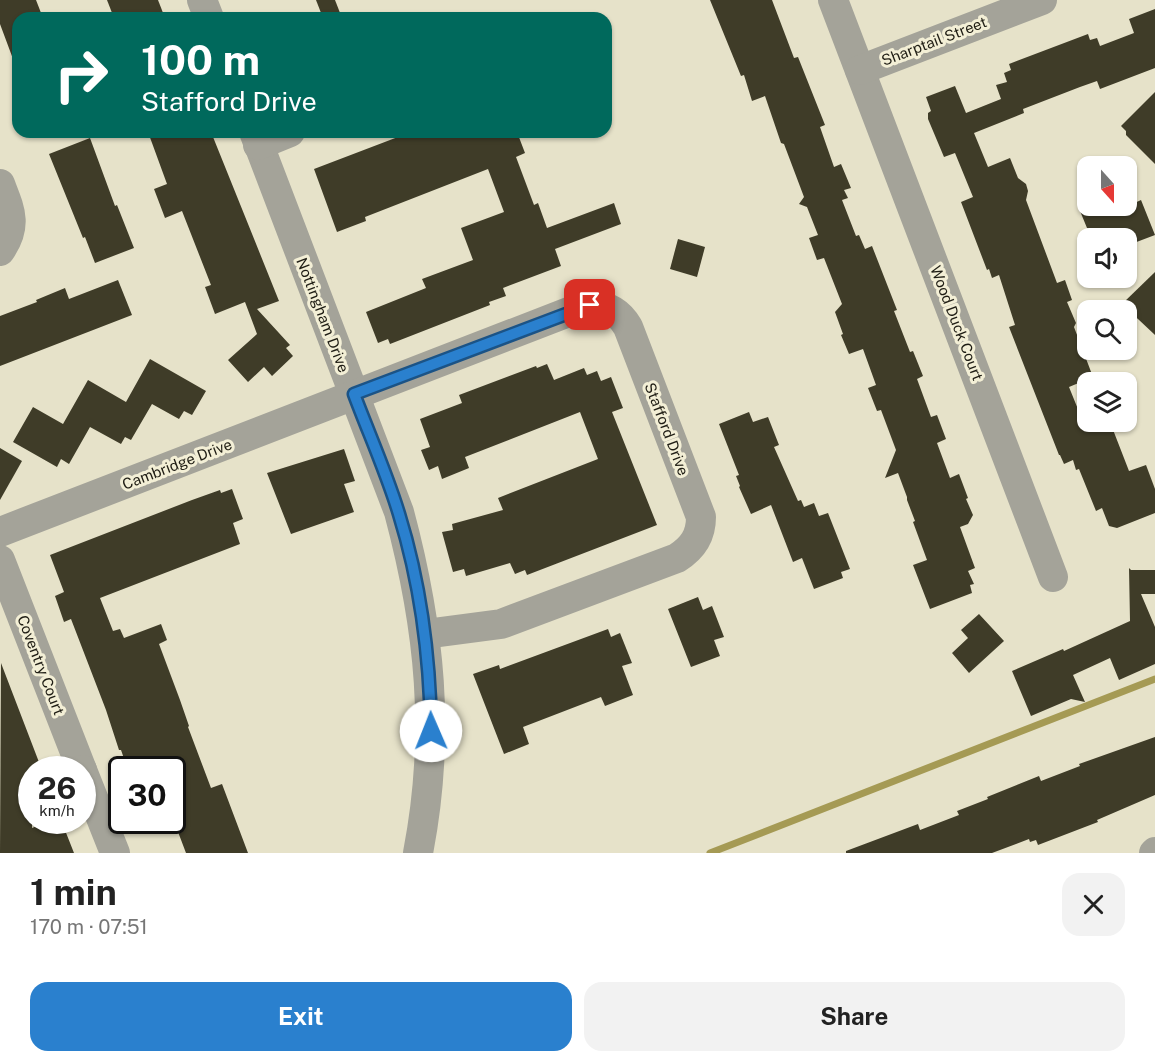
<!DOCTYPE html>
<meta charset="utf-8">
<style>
body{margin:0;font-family:"Public Sans",sans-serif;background:#f2f2f2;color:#222;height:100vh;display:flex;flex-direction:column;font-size:22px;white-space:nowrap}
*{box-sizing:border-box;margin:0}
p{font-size:20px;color:#767676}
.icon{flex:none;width:33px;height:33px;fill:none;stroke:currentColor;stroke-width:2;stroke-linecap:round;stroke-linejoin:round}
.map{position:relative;height:853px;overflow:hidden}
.sheet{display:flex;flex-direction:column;background:#fff;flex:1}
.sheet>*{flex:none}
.guide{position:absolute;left:12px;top:12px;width:600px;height:126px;border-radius:18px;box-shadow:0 2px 4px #0004;background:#00695c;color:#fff;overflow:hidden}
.needle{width:39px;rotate:159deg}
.buttons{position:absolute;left:1077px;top:156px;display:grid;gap:12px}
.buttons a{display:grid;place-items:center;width:60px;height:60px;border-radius:12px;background:#fff;box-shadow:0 2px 4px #0004;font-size:30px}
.speed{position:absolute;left:18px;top:756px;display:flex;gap:12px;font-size:30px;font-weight:700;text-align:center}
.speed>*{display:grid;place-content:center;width:78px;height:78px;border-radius:50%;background:#fff;box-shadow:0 2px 4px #0004;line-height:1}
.speed small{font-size:15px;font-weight:400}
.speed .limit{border:3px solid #111;border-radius:9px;background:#fff;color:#111}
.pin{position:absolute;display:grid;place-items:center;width:51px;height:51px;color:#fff;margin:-26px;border-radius:12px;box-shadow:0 3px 9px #0006}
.me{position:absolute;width:66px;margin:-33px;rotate:359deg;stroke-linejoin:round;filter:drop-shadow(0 0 4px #0008)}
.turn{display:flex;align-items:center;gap:21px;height:126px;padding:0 30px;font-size:27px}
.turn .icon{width:78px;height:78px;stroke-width:2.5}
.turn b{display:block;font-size:42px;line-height:51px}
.round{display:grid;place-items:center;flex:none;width:63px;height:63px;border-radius:18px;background:#f2f2f2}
.overview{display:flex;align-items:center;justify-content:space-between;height:102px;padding:0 30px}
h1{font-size:36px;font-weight:700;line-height:45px}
.button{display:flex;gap:12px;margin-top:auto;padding:12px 30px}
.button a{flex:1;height:69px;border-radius:18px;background:#2a80ce;color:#fff;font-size:24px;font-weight:700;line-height:69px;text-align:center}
.button a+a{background:#f2f2f2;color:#222}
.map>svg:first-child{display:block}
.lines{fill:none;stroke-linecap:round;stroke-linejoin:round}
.stream{stroke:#a59a54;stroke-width:7}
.building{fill:#3f3c28}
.minor{stroke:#a4a399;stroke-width:30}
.route-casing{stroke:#1b5386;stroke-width:15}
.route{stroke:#2a80ce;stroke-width:10}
.labels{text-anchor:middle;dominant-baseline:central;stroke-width:6;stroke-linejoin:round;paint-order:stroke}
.street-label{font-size:15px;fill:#1f1d14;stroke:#f3efd6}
</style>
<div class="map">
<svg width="1155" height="853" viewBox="0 0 1155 853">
<rect width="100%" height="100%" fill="#e6e2c9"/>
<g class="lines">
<polyline class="stream" points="710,853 1155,679"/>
</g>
<g class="building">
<polygon points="0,0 36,0 43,18 18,18 18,66 16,67 0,24"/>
<polygon points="107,0 158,0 165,18 114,18"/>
<polygon points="316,0 335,0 342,18 323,18"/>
<polygon points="710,0 772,0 794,58 798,57 825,125 820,127 834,167 841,164 851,188 844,190 848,198 842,200 856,236 859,235 865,249 872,246 897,310 894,311 910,352 913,351 923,376 917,379 931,417 937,415 946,439 937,443 950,478 959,474 968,498 966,499 973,515 968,524 960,527 975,568 968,571 974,584 970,585 972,593 930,609 913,565 927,560 913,522 915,521 907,500 907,497 898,473 885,478 896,450 881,410 877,411 868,388 876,385 863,349 849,354 841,335 843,334 835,312 842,304 824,258 817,260 809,238 818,235 807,207 799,204 804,197 784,144 781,143 765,96 752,101 744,75 741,76"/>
<polygon points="1155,9 1155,68 1100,89 1097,81 1080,87 1023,109 1024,113 974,133 988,167 1010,158 1018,178 1026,184 1028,191 1026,200 1057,283 1065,280 1072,300 1067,302 1076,323 1074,327 1093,377 1069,387 1086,429 1110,422 1129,471 1146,465 1155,489 1155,513 1117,528 1109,526 1102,508 1096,511 1079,469 1076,470 1073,460 1064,464 1060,455 1059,455 1009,327 1015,325 999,275 992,278 989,269 987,270 961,202 973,197 955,153 944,157 928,119 928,113 931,111 926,97 955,86 966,113 1001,99 996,85 1007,82 1004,73 1011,70 1009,64 1088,34 1090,40 1097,38 1100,46 1134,33 1129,19"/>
<polygon points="1155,92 1155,164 1126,135 1126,131 1121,126"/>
<polygon points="148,132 211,132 279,301 257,309 290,345 286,348 293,356 272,376 264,367 248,382 228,360 257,334 245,302 215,314 205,287 211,285 182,211 165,218 154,189 167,184"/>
<polygon points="411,132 517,132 525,153 516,157 534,205 538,203 547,228 614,203 621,224 555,249 561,266 503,288 506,296 489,302 490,305 390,344 388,339 378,343 366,312 426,288 422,279 473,260 461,228 504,212 488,169 365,217 366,221 337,232 314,169"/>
<polygon points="90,138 115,206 117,205 134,248 95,263 85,237 83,238 49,154"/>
<polygon points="1141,200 1155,235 1126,246 1126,238 1102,238 1101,235 1087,228 1078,206 1128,206"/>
<polygon points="678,239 705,247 697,277 670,269"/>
<polygon points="1155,272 1155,335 1122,304"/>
<polygon points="118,280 132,315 0,366 0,316 37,302 36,300 65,288 69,299"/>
<polygon points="150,359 206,391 192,415 184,411 179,419 152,404 131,440 125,437 121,444 90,427 69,464 61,459 57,467 13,442 33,407 63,424 88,380 126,402"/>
<polygon points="547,364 554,380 584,368 587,375 597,371 601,381 611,377 623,408 612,412 657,525 527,575 525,570 515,574 510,563 466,576 464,569 453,572 442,532 453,530 452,524 503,510 498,498 598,459 580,412 465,457 469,468 442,479 438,466 429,470 421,450 430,447 420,419 462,403 459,395 536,366 537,368"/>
<polygon points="749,412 753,422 768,417 779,445 774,447 798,501 801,500 804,507 814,503 819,516 828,513 850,569 841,572 843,578 814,589 802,558 793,562 771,505 751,514 739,487 740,486 736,476 739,475 719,424"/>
<polygon points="0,448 22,461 0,500"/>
<polygon points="344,449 355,481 344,484 354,512 291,534 267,473"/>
<polygon points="232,489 243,519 233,523 240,544 100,598 113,631 120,629 124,638 161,624 167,640 159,644 180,700 189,726 188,727 211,788 222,784 248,853 186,853 172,816 172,770 128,770 121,750 119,750 106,710 71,619 64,622 55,596 64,592 50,555 192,500 220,490 221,493"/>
<polygon points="1129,568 1131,570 1155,570 1155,594 1141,594 1155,627 1155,664 1119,680 1110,658 1073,675 1085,702 1071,699 1031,716 1012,671 1063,649 1064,651 1130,621"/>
<polygon points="698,597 703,610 712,606 724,637 714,640 720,656 691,667 668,609"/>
<polygon points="979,614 1004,641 969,673 952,653 968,638 961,630"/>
<polygon points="608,629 611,637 620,633 632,663 622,666 633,695 605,706 601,697 523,727 529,744 504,754 473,674 499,665 500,669"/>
<polygon points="1,663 42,770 32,770 32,828 52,820 61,820 74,853 0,853"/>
<polygon points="1155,737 1155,795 1097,820 1098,822 1038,845 1036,840 1030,842 1029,839 992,853 846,853 846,851 918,824 920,830 959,815 957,811 988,799 987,797 1039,776 1041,781 1080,766 1079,764"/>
</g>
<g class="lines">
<g class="minor">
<polyline points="202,0 209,18"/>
<polyline points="833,0 1053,577"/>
<polyline points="860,70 1042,0"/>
<path d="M254 132 399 512C430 628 441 734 418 853"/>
<polyline points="258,145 290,132"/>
<path d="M0 184C10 210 18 225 0 251"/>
<path d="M0 532 579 308C600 303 616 307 628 327L701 517C701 536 693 548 677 558L501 624 425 634"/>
<polyline points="0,560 82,770"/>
<polyline points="82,770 115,853"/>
<polyline points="1154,853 1155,852"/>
</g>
</g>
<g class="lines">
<g class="route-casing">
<path id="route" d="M431 731C430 657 421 585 399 514 387 474 369 434 354 394L590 305"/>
</g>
<use href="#route" class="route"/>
</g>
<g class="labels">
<g class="street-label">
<text transform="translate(934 41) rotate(-21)">Sharptail Street</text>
<text transform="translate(323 315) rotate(69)">Nottingham Drive</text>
<text transform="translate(957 323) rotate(69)">Wood Duck Court</text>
<text transform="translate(667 429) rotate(69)">Stafford Drive</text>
<text transform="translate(177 464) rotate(-21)">Cambridge Drive</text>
<text transform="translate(41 665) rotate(69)">Coventry Court</text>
</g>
</g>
</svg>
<div class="buttons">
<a><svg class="needle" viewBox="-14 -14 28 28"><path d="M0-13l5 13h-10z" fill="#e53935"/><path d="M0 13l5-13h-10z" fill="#767676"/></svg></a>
<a><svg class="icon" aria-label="sound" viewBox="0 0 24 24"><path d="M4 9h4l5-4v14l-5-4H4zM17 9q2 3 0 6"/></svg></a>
<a><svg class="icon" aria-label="search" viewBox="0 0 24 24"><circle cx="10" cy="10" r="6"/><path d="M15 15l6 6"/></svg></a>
<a><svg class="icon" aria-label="layers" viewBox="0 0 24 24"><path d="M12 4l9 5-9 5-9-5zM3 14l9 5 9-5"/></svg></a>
</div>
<div class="speed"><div>26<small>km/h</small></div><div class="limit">30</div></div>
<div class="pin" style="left:590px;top:305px;background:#d93025"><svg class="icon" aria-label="arrive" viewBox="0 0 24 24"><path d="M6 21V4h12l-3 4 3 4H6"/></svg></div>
<svg class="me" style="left:431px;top:731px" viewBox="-20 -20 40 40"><circle r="19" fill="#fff"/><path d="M0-13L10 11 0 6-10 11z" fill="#2a80ce"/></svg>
<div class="guide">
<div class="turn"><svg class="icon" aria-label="right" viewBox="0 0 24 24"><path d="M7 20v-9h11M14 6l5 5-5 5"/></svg><div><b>100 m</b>Stafford Drive</div></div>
</div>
</div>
<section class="sheet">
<div class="overview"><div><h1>1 min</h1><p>170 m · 07:51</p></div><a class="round"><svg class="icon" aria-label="close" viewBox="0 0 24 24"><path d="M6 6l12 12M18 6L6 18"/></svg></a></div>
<div class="button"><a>Exit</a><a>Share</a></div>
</section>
